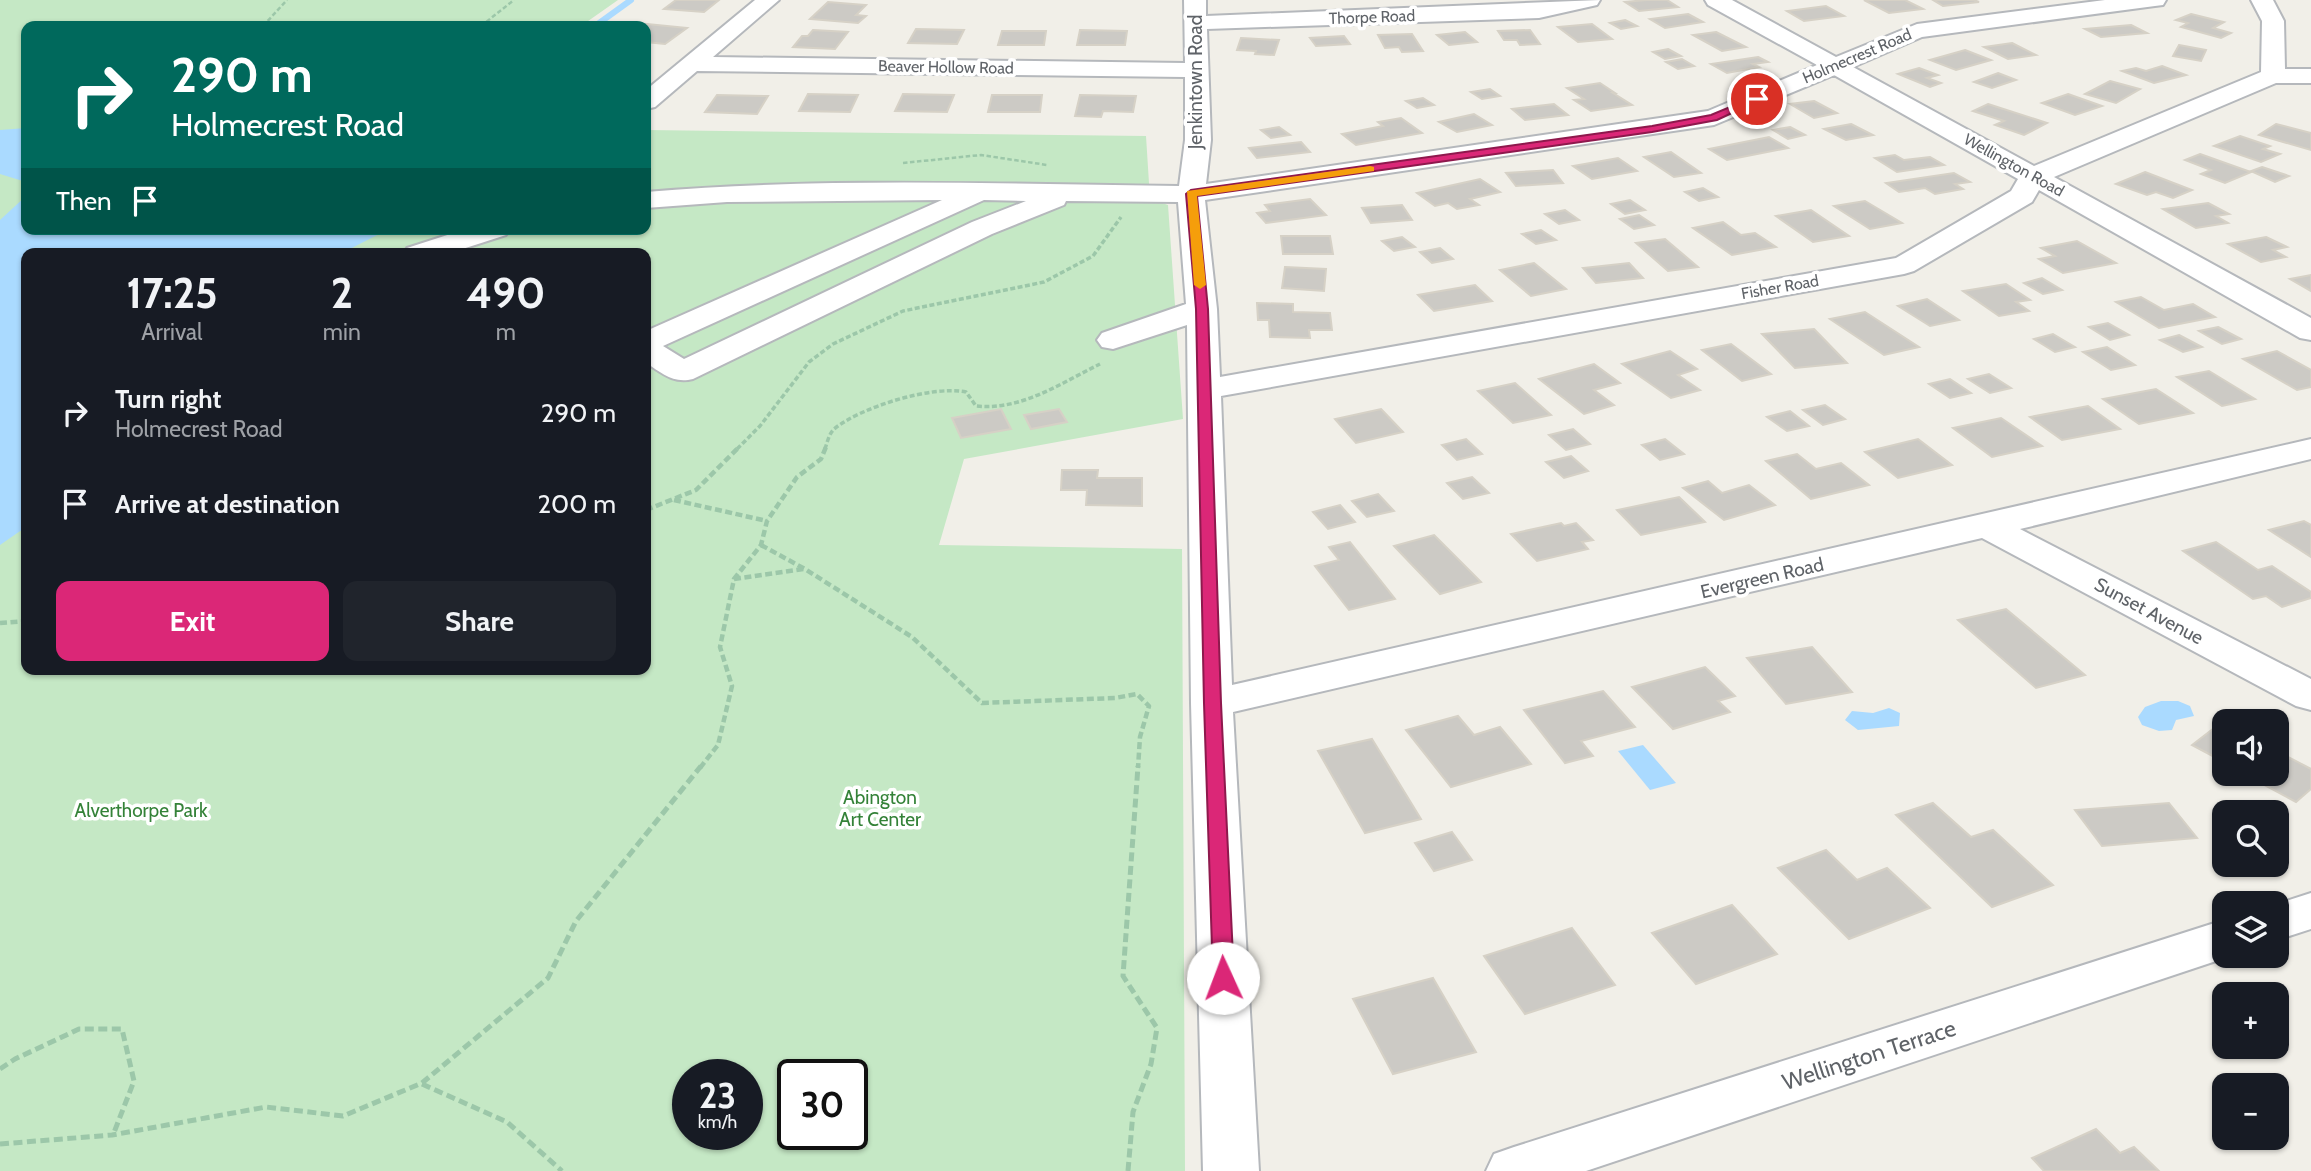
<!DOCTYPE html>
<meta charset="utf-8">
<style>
body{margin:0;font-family:Cabin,sans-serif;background:#20242c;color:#f1f3f6;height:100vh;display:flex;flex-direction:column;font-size:26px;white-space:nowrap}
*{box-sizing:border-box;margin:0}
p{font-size:23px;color:#9ea1a6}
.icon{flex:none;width:38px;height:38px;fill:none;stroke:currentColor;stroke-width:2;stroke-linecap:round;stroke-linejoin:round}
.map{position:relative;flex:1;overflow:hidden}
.details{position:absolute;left:21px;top:248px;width:630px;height:427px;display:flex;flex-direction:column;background:#171b24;border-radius:14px;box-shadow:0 2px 5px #0004}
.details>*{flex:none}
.top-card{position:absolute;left:21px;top:21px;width:630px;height:214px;border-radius:14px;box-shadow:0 2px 5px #0004;background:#00695c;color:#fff;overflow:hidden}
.buttons{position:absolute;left:2212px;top:709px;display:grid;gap:14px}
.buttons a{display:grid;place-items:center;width:77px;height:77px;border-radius:14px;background:#171b24;box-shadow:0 2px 5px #0004;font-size:35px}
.speed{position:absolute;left:672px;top:1059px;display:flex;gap:14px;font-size:35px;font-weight:700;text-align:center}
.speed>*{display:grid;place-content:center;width:91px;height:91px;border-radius:50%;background:#171b24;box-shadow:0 2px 5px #0004;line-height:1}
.speed small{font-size:18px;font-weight:400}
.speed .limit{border:4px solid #111;border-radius:10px;background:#fff;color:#111}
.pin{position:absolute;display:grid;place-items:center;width:60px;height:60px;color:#fff;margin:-30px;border:4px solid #fff;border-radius:50%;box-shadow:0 2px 7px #0007}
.me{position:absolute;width:77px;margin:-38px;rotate:358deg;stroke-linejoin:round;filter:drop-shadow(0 0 5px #0008)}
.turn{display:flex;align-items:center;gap:24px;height:147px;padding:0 35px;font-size:32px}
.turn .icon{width:91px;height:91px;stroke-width:2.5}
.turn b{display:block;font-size:49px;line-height:60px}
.then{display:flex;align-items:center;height:66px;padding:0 35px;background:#0003;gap:14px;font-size:26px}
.eta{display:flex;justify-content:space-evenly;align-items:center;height:119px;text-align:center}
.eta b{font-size:42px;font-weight:700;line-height:49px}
.button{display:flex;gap:14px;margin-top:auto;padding:14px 35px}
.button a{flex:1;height:80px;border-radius:14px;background:#db2777;color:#fff;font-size:28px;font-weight:700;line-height:80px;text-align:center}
.button a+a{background:#20242c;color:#f1f3f6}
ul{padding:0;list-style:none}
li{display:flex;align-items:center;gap:21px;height:91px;padding:0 35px}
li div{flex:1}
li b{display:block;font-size:26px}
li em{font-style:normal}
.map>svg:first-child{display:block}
.green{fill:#c5e8c5;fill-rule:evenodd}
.water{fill:#aadaff}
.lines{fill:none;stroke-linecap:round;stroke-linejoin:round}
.stream{stroke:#aadaff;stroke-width:6}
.building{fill:#cccac5;stroke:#d6d1c6;stroke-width:2}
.minor-casing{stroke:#b5b8bc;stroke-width:4}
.path-far3{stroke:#9cc7a9;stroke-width:2.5;stroke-dasharray:4.5 2.5;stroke-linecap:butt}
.path-far2{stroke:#9cc7a9;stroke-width:3.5;stroke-dasharray:5 2.5;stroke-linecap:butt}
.path-far1{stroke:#9cc7a9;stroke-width:4.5;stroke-dasharray:7 3.5;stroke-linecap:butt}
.path{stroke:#9cc7a9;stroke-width:5;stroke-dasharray:9 4.5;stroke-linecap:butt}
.minor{fill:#fff;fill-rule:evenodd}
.route{fill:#db2777;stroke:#8e194d;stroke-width:2}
.slow{fill:#f59e0b}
.labels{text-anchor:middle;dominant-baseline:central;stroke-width:7;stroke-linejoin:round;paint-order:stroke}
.far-street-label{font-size:16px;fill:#5f6368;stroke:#fff}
.street-label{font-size:19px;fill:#5f6368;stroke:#fff}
.park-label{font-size:19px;fill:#348238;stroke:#fff}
.near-street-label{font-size:23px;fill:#5f6368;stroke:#fff}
</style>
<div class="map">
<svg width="2311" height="1171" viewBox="0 0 2311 1171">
<rect width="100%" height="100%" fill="#f1efe8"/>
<path class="green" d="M0 0H618L581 26H26V229H646V130L1146 136 1150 199 1168 205 1183 419 964 459 939 545 1182 549 1185 1171H0ZM26 254H646V670H26ZM688 1074H747V1134H688ZM793 1074H852V1134H793Z"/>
<g class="water">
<polygon points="26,128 26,182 0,174 0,130"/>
<polygon points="26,196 26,229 389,229 340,254 26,254 26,527 0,545 0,220"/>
<polygon points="2161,701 2178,701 2190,706 2194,716 2176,720 2172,730 2159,731 2142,725 2138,717 2145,707"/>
<polygon points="1889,708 1900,713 1899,726 1858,730 1845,720 1852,711 1873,713"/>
<polygon points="1643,745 1676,783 1650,790 1618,751"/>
</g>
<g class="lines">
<polyline class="stream" points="595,26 631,0"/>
</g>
<g class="building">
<polygon points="676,0 719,0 704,12 664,9"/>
<polygon points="1646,0 1667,0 1678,7 1639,11 1625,2"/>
<polygon points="1864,0 1905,0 1923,9 1889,13"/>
<polygon points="1933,0 1974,0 1979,2 1943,6"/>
<polygon points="828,2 866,5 856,15 866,16 858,23 810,19"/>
<polygon points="1826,6 1844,16 1804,21 1787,11"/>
<polygon points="1688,14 1703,22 1665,28 1650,19"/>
<polygon points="2191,14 2224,22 2213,28 2231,33 2221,38 2181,27 2188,23 2176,20"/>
<polygon points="1625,20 1637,26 1621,29 1610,23"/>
<polygon points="647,24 687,28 665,44 646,42 646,26 643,26"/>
<polygon points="1592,24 1612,39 1578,42 1558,27"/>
<polygon points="2131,25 2147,33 2101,37 2085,29"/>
<polygon points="916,29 964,30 957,44 908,43"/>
<polygon points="813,30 848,32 835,49 793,47 802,36 808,36"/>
<polygon points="1080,30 1127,31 1125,45 1077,45"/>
<polygon points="1530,30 1540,44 1520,45 1517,40 1504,40 1498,31"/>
<polygon points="1002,31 1046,31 1044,45 998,45"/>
<polygon points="1465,32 1477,42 1449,45 1437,35"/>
<polygon points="1716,32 1746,47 1722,51 1693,35"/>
<polygon points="1412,34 1423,51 1402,52 1399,47 1385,48 1378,35"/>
<polygon points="1344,36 1350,44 1316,46 1310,38"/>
<polygon points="1241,38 1279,40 1274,55 1255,54 1256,51 1237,50"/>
<polygon points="2012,43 2036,55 2008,59 1984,47"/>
<polygon points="2179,45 2206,50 2201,61 2173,56"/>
<polygon points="1668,49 1681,56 1665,59 1653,52"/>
<polygon points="1965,50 1991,60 1956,70 1930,60"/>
<polygon points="1758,57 1768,62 1753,64 1759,67 1727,73 1711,64"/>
<polygon points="1682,59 1694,66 1678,69 1666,62"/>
<polygon points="2162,66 2186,75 2154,83 2122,71 2136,68 2146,71"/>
<polygon points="1919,68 1938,75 1927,78 1941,83 1930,87 1898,74"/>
<polygon points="1998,73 2016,80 1992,88 1974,82"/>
<polygon points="2110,81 2140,89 2116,103 2085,94"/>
<polygon points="1600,83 1615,93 1613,93 1632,105 1591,111 1574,100 1584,99 1567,88"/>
<polygon points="1490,89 1500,96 1482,99 1471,92"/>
<polygon points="808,94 858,95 850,112 799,111"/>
<polygon points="903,94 954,95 947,112 895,111"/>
<polygon points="2068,94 2102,106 2075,115 2042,103"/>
<polygon points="717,95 768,96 757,114 705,112"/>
<polygon points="992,95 1042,95 1040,112 988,112"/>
<polygon points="1080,95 1136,96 1133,112 1103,111 1101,117 1075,116"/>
<polygon points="1423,98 1434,105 1417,108 1406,101"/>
<polygon points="1814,101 1837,113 1814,118 1790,104"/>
<polygon points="1554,104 1568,115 1525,120 1512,109"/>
<polygon points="1988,104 2047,123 2024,135 1995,125 2004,121 1973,111"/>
<polygon points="1474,114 1492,125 1457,132 1439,122"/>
<polygon points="1401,118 1422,133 1356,145 1342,134 1383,126 1378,122"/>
<polygon points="1851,124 1873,135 1846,140 1824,129"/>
<polygon points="2276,124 2311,133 2311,150 2259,135"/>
<polygon points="1279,127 1290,135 1271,138 1261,130"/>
<polygon points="1790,127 1805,135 1788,139 1773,130"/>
<polygon points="2240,136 2270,146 2263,149 2280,154 2261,162 2214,146"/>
<polygon points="1769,137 1788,148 1727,160 1709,149"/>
<polygon points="1301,142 1310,152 1257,158 1249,148"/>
<polygon points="1671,152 1701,173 1674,177 1644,157"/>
<polygon points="2200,154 2251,172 2225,183 2201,174 2211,170 2185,160"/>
<polygon points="1895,155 1904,160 1930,157 1944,165 1897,172 1875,158"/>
<polygon points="1618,158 1637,171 1592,179 1573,166"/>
<polygon points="2262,167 2289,176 2275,182 2251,171"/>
<polygon points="1553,170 1563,183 1516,186 1506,173"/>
<polygon points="2145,172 2192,190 2173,198 2156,192 2147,195 2116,184"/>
<polygon points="1954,173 1970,182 1955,184 1963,189 1935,194 1925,188 1899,192 1886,183"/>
<polygon points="1480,179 1500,192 1470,199 1479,205 1457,209 1448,203 1435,206 1417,193"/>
<polygon points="1703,188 1718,197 1699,201 1685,192"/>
<polygon points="1310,199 1326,215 1266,223 1257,213 1270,211 1265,205"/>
<polygon points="1630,200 1645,210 1625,214 1611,204"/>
<polygon points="1865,201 1902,223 1870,229 1834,206"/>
<polygon points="2208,203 2229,214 2216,216 2228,223 2196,228 2163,209"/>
<polygon points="1402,205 1412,220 1371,223 1362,208"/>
<polygon points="1565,210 1579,220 1559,224 1545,214"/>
<polygon points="1811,210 1849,236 1813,242 1776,216"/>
<polygon points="1639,215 1654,225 1634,229 1620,219"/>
<polygon points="1723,222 1741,235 1755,233 1776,247 1732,255 1693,228"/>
<polygon points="1541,230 1556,240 1536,244 1522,234"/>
<polygon points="1281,236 1330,236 1333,254 1283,254"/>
<polygon points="1402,237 1415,247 1394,251 1382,241"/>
<polygon points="2266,237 2287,247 2273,250 2286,257 2261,262 2228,244"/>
<polygon points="1665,239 1698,267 1668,271 1636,243"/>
<polygon points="2077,241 2116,263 2063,273 2039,259 2055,256 2041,248"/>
<polygon points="1440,248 1453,259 1432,263 1420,252"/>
<polygon points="1534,263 1566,289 1531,296 1500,270"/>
<polygon points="1629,263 1643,278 1596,283 1583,268"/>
<polygon points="1285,267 1326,269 1324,291 1282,288"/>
<polygon points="2311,275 2311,291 2290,279"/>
<polygon points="2042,278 2062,290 2043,294 2024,283"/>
<polygon points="2006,284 2030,300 2016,302 2029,311 1999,316 1963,291"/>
<polygon points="1475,285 1492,301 1434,311 1418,295"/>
<polygon points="2141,297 2164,310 2193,304 2215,317 2159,328 2116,302"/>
<polygon points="1927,299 1959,320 1930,326 1898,306"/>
<polygon points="1257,303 1293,304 1293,312 1330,313 1332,330 1309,330 1310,338 1270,337 1269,320 1258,320"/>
<polygon points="1865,312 1919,347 1884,355 1830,319"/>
<polygon points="2108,323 2129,335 2110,340 2089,327"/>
<polygon points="2218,327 2241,339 2222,344 2199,331"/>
<polygon points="1814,329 1847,363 1795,368 1762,334"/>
<polygon points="2053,334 2075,347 2055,352 2034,339"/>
<polygon points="2179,335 2202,347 2183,352 2160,340"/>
<polygon points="1731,344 1771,374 1742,381 1702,350"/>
<polygon points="2107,347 2135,365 2111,370 2083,352"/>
<polygon points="1670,351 1697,369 1678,375 1700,390 1671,398 1622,364"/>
<polygon points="2277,351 2311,370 2311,387 2297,390 2243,359"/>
<polygon points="1594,364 1620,383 1594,390 1614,405 1584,414 1539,379"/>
<polygon points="2209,371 2255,399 2222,406 2177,377"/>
<polygon points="1989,374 2011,388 1990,393 1968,379"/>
<polygon points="1950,379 1971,393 1950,398 1929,384"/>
<polygon points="1515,383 1551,415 1513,423 1478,391"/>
<polygon points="2156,389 2193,413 2139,424 2103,399"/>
<polygon points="1825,405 1845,419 1823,425 1803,410"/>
<polygon points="2088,406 2120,429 2062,440 2030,417"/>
<polygon points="1001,409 1011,429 961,438 952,418"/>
<polygon points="1059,409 1067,422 1031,429 1024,415"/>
<polygon points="1381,409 1403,432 1356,443 1335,419"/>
<polygon points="1790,411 1809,426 1787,431 1767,417"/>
<polygon points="2001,418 2042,446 1992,457 1953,428"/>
<polygon points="1573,429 1590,444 1566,450 1549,435"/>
<polygon points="1466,439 1482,454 1457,460 1442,445"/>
<polygon points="1665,439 1684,454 1660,460 1642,445"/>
<polygon points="1918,439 1952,465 1898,478 1865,452"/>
<polygon points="1797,454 1816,469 1841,463 1869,485 1811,499 1766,461"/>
<polygon points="1571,456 1588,471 1564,478 1546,462"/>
<polygon points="1062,470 1098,470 1097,478 1142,478 1142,506 1086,505 1087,490 1061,490"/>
<polygon points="1472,477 1489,493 1463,499 1447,483"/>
<polygon points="1708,481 1722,493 1749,485 1775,505 1724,520 1683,488"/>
<polygon points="1378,494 1394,511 1367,517 1352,501"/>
<polygon points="1679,497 1705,522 1641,535 1617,510"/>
<polygon points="1340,505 1355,522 1328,529 1313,512"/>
<polygon points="2304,521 2311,525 2311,557 2269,530"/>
<polygon points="1561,523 1564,526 1576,523 1593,540 1582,542 1588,549 1537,561 1511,534"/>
<polygon points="1434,535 1481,582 1440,594 1394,546"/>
<polygon points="1350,542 1395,599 1349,610 1315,566 1339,560 1329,547"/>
<polygon points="2216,542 2258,570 2272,566 2311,592 2311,598 2282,607 2266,596 2253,599 2183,551"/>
<polygon points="2006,609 2085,675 2036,688 1958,620"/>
<polygon points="1812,647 1852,692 1786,704 1747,658"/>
<polygon points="1705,667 1735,696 1718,701 1730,712 1673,729 1632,687"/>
<polygon points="1603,691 1635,727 1581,741 1593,756 1565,763 1524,710"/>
<polygon points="1458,716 1474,735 1500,727 1531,764 1451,787 1406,730"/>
<polygon points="2222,722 2224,723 2224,762 2192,745"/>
<polygon points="1372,739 1421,819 1365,833 1318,751"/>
<polygon points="2277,751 2311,769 2311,789 2296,802 2244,774 2277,774"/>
<polygon points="1933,803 1971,837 1993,830 2053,885 1992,907 1896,815"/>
<polygon points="2169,803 2197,838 2102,846 2075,810"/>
<polygon points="1452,832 1472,860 1434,871 1415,843"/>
<polygon points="1826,850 1857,880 1887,868 1930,908 1849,939 1778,868"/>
<polygon points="1732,905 1777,954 1696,984 1652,933"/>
<polygon points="1572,928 1615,985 1525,1014 1484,956"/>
<polygon points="1433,978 1476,1052 1393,1074 1353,999"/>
<polygon points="2096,1129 2120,1153 2134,1147 2159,1171 2044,1171 2032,1158"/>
</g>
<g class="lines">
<g class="minor-casing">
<g id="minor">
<path d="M755 0H779L713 57 1185 63 1184 0H1206V16L1600 0 1597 5 1539 18 1207 29 1211 140 1206 184 1708 111 1817 65 1708 5 1705 0H1732L1836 57 1917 24 2105 0H2166L2163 5 2155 6 1922 37 1853 67 2034 166 2261 72 2262 21 2251 0H2273L2284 21 2285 69H2311V83H2276L2054 177 2311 318V340L2300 338 2039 190 2032 202 1914 271 1904 274 1221 396 1232 685 2311 439V459L2020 529 2311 679V710L2296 706 1982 538 1233 712 1259 1171H1203L1191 703 1187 325 1113 349 1102 347 1097 340 1102 333 1186 304 1178 202 1066 201 1064 205 992 234 693 379C673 384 662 373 646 363V331L942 200 727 202 646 208V192C823 177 1001 184 1179 186L1185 140V77L697 71 655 107 646 109V90ZM1834 75 2018 179 2011 191 1896 258 1220 377 1217 309 1205 200 1714 125ZM984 200 1026 201 972 222 684 359 663 346Z"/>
<polygon points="466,229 510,229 506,235 447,254 403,254 407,248"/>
<polygon points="2311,893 2311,929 2277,940 2277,904"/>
<polygon points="2224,920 2224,956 2231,956 1586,1171 1486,1171 1494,1154 1514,1147"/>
</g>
</g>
<g class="path-far3">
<polyline points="263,26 287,0"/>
<polyline points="481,26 514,0"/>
<polyline points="903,163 981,155 1047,165"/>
</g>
<g class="path-far2">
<polyline points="737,449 760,426 809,362 833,344 903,311 1044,282 1093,256 1121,217"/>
<path d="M825 449C827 443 829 434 834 429 861 407 932 385 966 392L976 406C1021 411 1061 383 1100 364"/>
</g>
<g class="path-far1">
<polyline points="674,500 767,521"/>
<polyline points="646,510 696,490 739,447"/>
<polyline points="761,545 805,569 912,637 982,703 1115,698 1137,694 1149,706 1140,737 1138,768"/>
<polyline points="734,579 804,569"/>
<polyline points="0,623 26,621"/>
<polyline points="700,768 718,745 732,686 720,647 734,579 761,545 767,521 797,477 821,459 826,447"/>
</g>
<g class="path">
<polyline points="0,1069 15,1059 79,1029 122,1029 134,1081 113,1135"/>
<polyline points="422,1084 507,1122 562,1171"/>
<polyline points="0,1144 112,1135 266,1107 343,1116 422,1083 548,978 576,921 701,766"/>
<polyline points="1128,1171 1133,1112 1151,1064 1157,1028 1123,976 1138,766"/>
</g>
<use href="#minor" class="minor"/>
</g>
<polygon class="route" points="1754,97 1762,99 1717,120 1652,132 1197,196 1208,309 1221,703 1234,978 1231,984 1223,987 1216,984 1213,978 1204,703 1196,309 1186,194 1191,190 1652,126 1711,115"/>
<polygon class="slow" points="1370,166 1374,167 1374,171 1197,196 1206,285 1200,289 1194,285 1187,191"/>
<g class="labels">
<g class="far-street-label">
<text transform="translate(1372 17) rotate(-2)">Thorpe Road</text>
<text transform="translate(1857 56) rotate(-23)">Holmecrest Road</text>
<text transform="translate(946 67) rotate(1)">Beaver Hollow Road</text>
<text transform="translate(2014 165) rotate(29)">Wellington Road</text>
<text transform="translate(1780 287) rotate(-10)">Fisher Road</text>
</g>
<g class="street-label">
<text transform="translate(1195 82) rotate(-90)">Jenkintown Road</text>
<text transform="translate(1762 578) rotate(-13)">Evergreen Road</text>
<text transform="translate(2149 611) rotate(28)">Sunset Avenue</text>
</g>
<g class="park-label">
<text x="880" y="797">Abington<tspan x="880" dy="22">Art Center</tspan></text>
<text x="141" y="810">Alverthorpe Park</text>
</g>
<g class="near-street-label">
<text transform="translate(1869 1055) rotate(-18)">Wellington Terrace</text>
</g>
</g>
</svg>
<div class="buttons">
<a><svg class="icon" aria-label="sound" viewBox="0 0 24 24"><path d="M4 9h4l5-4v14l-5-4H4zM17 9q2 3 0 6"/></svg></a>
<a><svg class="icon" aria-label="search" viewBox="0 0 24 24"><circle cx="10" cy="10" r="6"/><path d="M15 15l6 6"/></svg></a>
<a><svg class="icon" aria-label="layers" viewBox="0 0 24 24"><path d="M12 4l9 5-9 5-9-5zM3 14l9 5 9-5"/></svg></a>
<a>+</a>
<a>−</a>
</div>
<div class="speed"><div>23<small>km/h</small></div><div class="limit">30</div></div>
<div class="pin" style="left:1757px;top:99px;background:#d93025"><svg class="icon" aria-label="arrive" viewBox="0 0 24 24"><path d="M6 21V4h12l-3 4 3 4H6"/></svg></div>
<svg class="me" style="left:1223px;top:978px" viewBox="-20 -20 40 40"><circle r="19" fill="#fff"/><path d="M0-13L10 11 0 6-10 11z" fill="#db2777"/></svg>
<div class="top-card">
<div class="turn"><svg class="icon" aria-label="right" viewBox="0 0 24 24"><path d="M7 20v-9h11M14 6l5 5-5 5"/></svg><div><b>290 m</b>Holmecrest Road</div></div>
<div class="then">Then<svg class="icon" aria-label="arrive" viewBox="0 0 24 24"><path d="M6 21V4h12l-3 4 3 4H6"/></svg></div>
</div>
<section class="details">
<div class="eta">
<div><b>17:25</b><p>Arrival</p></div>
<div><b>2</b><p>min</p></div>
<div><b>490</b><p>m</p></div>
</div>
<ul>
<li><svg class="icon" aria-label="right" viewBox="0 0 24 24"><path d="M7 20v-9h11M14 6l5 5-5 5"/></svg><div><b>Turn right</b><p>Holmecrest Road</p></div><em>290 m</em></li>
<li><svg class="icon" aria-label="arrive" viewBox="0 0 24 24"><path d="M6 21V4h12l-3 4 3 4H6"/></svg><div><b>Arrive at destination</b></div><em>200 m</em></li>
</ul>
<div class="button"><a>Exit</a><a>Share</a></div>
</section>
</div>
